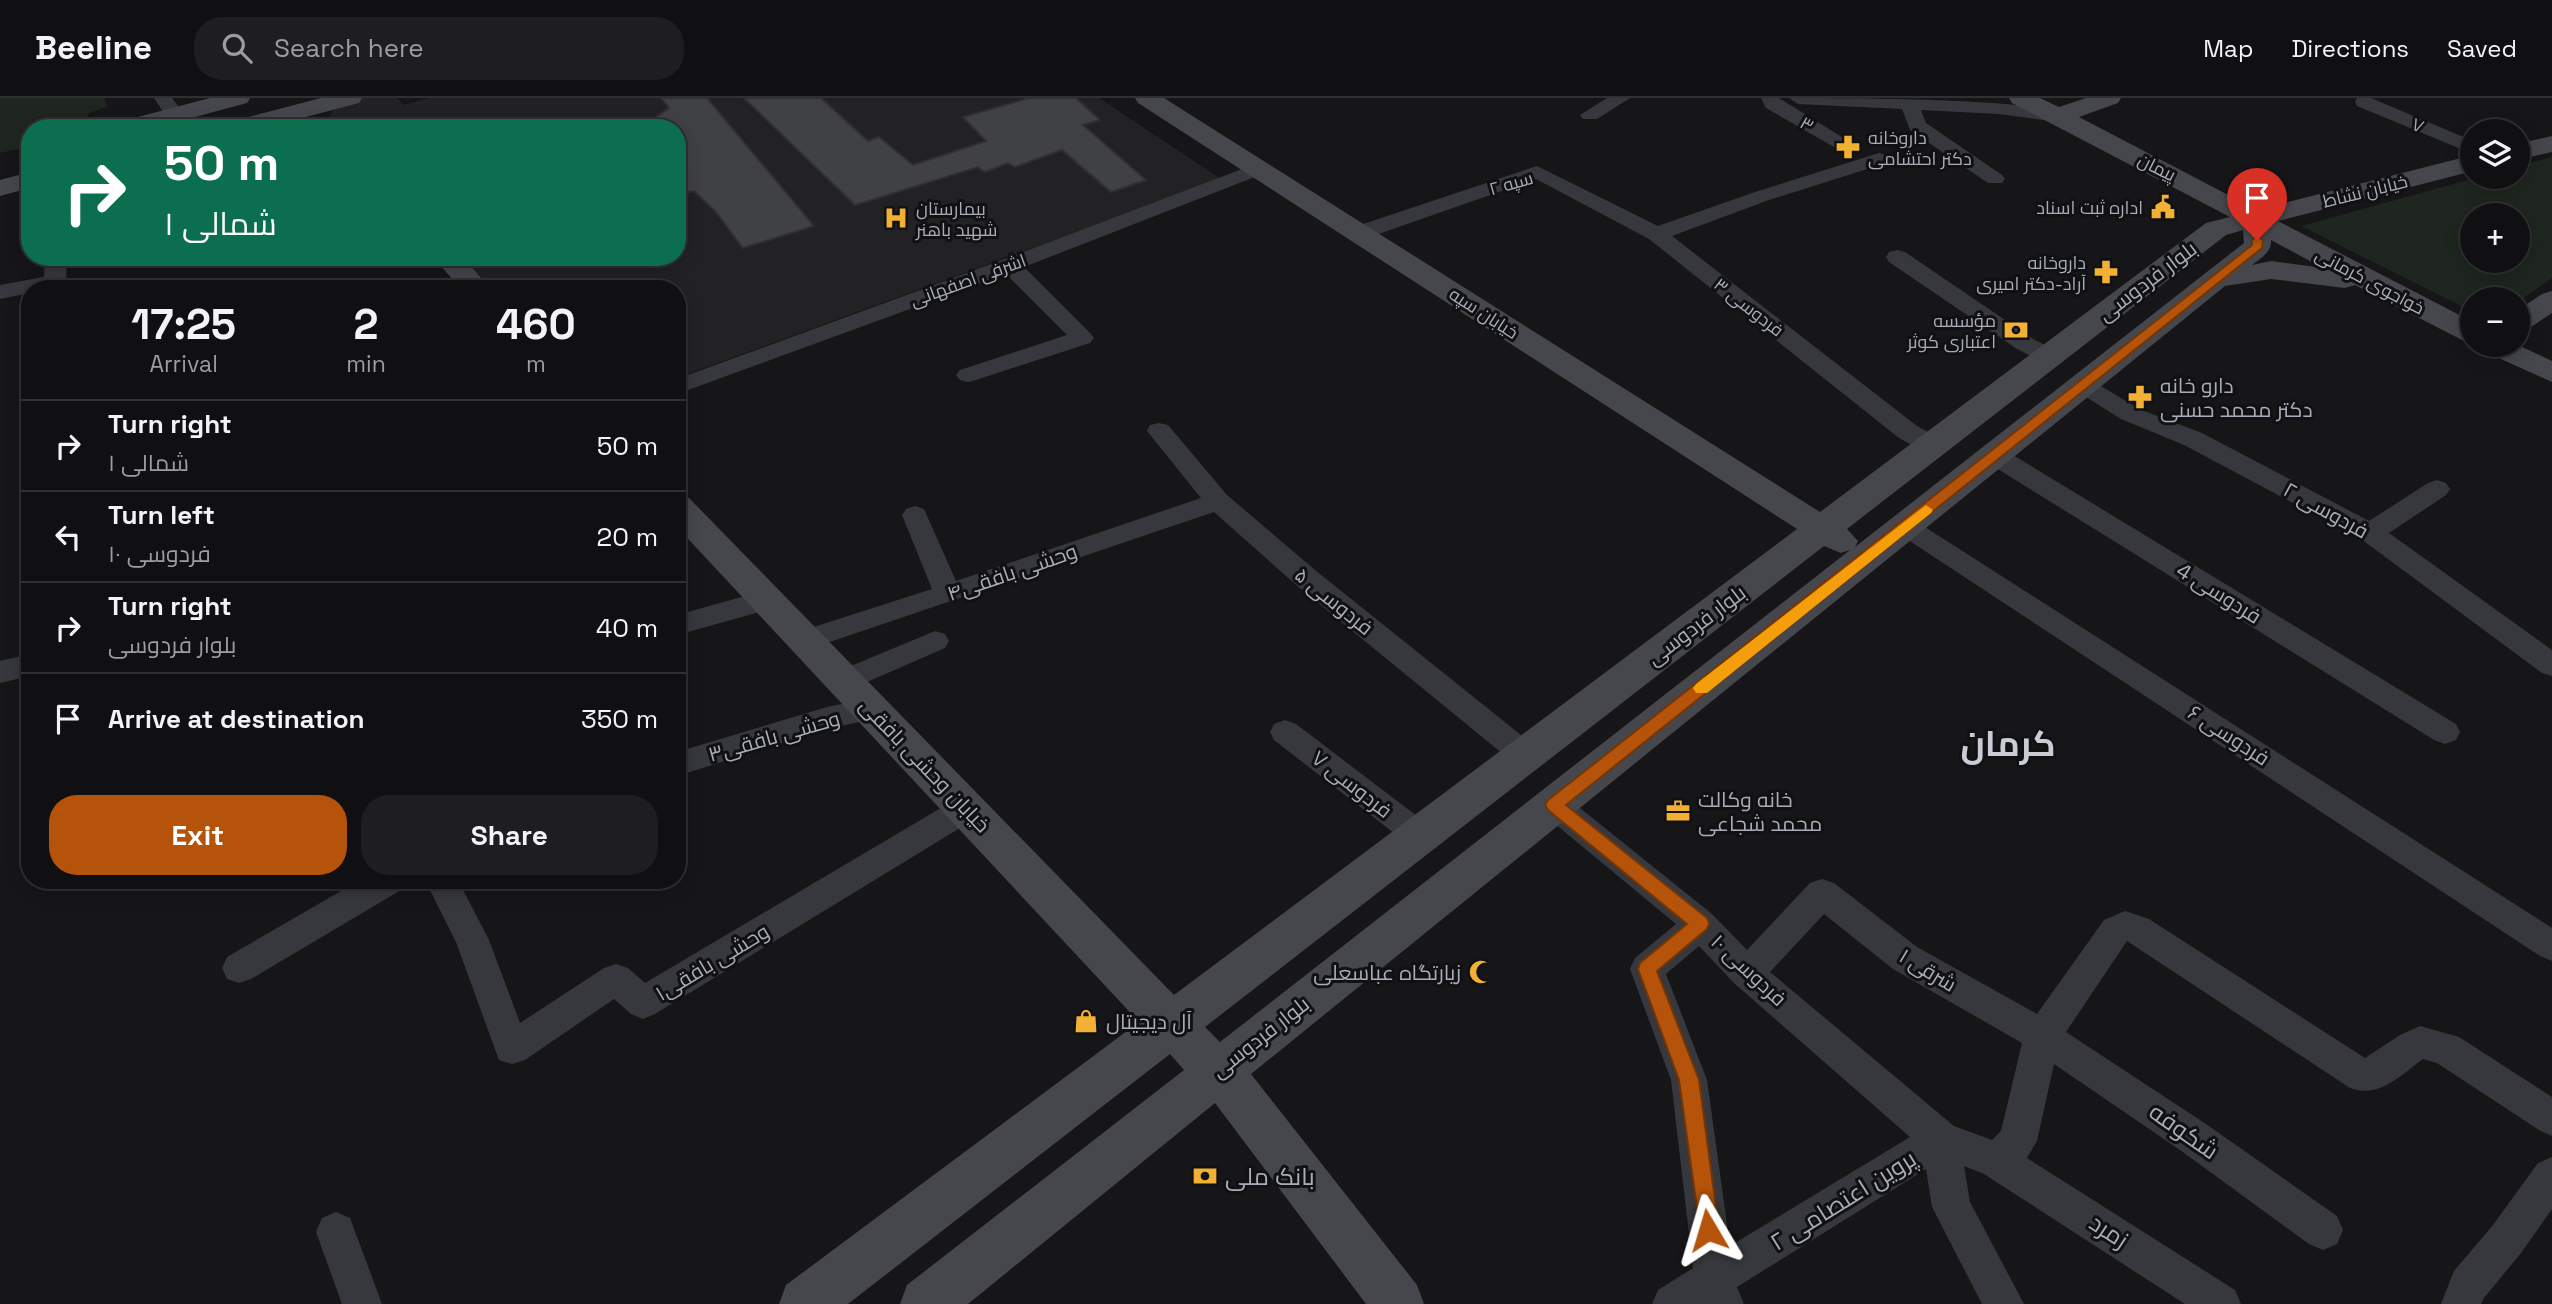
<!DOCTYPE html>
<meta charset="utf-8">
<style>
body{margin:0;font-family:"Space Grotesk",Cairo,sans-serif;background:#1e1e20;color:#f1f3f6;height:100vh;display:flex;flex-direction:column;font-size:26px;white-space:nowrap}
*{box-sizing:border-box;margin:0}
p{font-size:23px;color:#9c9d9f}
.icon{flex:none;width:38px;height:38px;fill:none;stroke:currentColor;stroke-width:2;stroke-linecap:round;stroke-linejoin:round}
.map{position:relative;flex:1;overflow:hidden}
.panel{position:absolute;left:21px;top:182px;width:665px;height:609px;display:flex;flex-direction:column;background:#101012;border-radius:28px;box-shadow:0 4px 18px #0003,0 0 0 2px #303032}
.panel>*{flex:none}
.hud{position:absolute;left:21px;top:21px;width:665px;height:147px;border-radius:28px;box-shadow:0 4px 18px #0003,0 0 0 2px #303032;background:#0b6e4f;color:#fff;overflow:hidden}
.tools{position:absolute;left:2460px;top:21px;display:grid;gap:14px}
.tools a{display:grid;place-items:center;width:70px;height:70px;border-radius:50%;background:#101012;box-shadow:0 4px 18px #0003,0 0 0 2px #303032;font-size:35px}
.pin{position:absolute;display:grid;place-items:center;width:60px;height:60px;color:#fff;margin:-72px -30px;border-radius:50% 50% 50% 0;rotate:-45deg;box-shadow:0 0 7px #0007}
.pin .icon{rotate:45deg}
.me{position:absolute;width:77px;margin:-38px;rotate:353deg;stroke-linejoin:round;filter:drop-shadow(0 0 5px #0008)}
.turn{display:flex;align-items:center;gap:24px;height:147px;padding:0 28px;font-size:32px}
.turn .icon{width:91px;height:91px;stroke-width:2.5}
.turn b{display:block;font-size:49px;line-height:60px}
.eta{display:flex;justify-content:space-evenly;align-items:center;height:119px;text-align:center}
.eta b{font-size:42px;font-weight:600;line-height:49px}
.action{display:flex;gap:14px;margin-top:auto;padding:14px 28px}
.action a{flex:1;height:80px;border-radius:28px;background:#b45309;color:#fff;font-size:28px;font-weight:600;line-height:80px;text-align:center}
.action a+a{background:#1e1e20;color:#f1f3f6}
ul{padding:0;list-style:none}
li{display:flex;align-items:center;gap:21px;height:91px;padding:0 28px;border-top:2px solid #303032}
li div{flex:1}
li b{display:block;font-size:26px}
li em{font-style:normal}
header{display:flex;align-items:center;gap:42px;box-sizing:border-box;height:98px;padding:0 35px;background:#101012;border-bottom:2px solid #303032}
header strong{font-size:33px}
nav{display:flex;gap:38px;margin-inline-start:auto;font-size:24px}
.search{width:490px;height:63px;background:#1e1e20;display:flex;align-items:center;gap:18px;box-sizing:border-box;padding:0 24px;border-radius:28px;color:#9c9d9f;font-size:26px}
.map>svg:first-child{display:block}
.built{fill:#222225}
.green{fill:#1e261f;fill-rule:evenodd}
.building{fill:#404145;stroke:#303034;stroke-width:2}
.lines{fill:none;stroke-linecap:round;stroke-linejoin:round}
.street{fill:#37383d;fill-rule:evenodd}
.secondary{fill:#45474d;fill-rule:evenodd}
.route{fill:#b45309;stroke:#753606;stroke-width:2}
.slow{fill:#f59e0b}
.labels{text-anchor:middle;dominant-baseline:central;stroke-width:6;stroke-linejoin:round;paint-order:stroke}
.far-street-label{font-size:18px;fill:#a8adb8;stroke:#111113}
.far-poi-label{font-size:18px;fill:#a8adb8;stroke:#111113;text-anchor:end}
.street-label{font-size:21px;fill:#a8adb8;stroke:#111113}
.poi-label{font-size:21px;fill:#a8adb8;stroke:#111113;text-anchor:start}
.near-street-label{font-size:24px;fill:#a8adb8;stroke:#111113}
.near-poi-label{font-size:24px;fill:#a8adb8;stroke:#111113;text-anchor:start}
.town-label{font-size:35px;font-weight:bold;fill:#c9ccd4;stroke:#111113}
</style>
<header>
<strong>Beeline</strong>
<div class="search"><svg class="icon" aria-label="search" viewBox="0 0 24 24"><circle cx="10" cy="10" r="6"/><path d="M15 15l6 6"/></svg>Search here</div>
<nav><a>Map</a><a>Directions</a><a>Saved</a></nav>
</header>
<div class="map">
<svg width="2552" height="1206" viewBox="0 0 2552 1206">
<rect width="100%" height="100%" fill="#161618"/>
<polygon class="built" points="362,0 397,0 403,7 429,0 1099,0 1221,81 677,280 677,191 493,191 463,159 677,159 677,30 337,30 329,22 335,7"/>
<g class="green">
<polygon points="0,0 104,0 107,9 89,15 83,30 30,30 30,48 0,55"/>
<path d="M2552 59V180L2518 204V201H2473V214L2301 128 2479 79H2518V68ZM2473 117H2518V163H2473Z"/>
</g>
<g class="building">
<polygon points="661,0 707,0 814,128 743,150 715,113 694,93 689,94 677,85 677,30 640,30 669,10"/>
<polygon points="744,0 821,0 868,43 879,39 913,67 986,43 963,19 1029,0 1076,0 1100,22 1083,27 1146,82 1111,94 1062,52 1015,69 1008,65 985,74 978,69 855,107"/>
</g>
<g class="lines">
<g class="street">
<polygon points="154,0 172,0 184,16 174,22 167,20"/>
<polygon points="1607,0 1630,0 1597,21 1583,21 1580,17"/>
<polygon points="1761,0 1779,0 1858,49 1848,55 1841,53 1766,10"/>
<path d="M1789 0C1827 0 2051 0 2068 18L2058 24 1999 16 1921 12 1926 25 2002 77 2005 81 2002 85H1988L1910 32 1902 11 1798 6Z"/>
<polygon points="2357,0 2371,0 2473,43 2473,56 2357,8 2355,4"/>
<polygon points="1879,55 1886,57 1889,61 1886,65 1769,102 1672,138 1917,328 1941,341 1945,347 1941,353 1932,355 1923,353 1899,340 1649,141 1536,81 1367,140 1351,140 1348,135 1351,130 1537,68 1658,128 1755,94"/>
<polygon points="1258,65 1265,67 1268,71 1265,75 1024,169 1090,235 1094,240 1090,245 976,282 968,284 960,282 956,277 960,272 1067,237 1006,176 677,296 677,281 1002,162"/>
<polygon points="1897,152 1905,154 2033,241 2057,253 2061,258 2057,263 2041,263 2017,251 1889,164 1886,159 1889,154"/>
<polygon points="45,159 67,159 66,183 63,188 30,191 30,195 0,201 0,187 44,179"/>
<polygon points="2083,280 2091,282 2139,311 2202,335 2369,423 2428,385 2437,382 2446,385 2450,391 2446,397 2389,435 2552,552 2552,578 2542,575 2361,441 2184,347 2121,321 2075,292 2071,287 2075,282"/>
<polygon points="1159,325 1168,327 1227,397 1315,472 1536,649 1540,657 1536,665 1525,669 1514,665 1295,486 1214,414 815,549 805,552 795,549 791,542 795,535 932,491 902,417 906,411 915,408 924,411 956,483 1201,400 1147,333 1150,327"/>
<polygon points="1994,349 2003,351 2456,626 2460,634 2456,642 2445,646 2434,642 1985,363 1981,357 1985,351"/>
<polygon points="1905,419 1914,422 2552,830 2552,863 2540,858 1896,434 1892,428 1896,422"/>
<polygon points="767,492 777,495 781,502 777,509 677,537 677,517"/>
<polygon points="935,533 945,536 949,543 945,550 844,594 834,591 829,583 834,575"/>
<polygon points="30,556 30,578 0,585 0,563"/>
<polygon points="871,600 882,603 886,611 882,619 827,631 677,678 677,654 827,609"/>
<polygon points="1285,622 1296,626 1430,728 1435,737 1430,746 1419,750 1408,746 1274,642 1270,634 1274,626"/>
<path d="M1554 694 1565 698 1712 816 1747 852 1810 785 1822 781 1834 785 1917 849 2037 916 2104 822 2125 813 2149 821 2365 960 2400 937 2420 928 2459 939 2552 999V1038L2539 1032 2437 965 2423 961C2401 977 2379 1001 2350 990L2127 843 2066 934 2206 1026 2337 1118 2343 1132 2337 1146 2323 1152 2309 1146 2180 1052 2054 966 2037 1043 2027 1060 2235 1192 2241 1206H2185L1984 1076 1964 1068 1970 1104 2024 1206H1982L1932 1109 1926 1071 1737 1189 1744 1206H1652L1658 1192 1693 1170 1671 982 1630 871 1635 860 1676 826 1543 716 1538 707 1543 698ZM1824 816 1893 871 2022 945 2001 1033 1992 1042 1954 1028 1770 874ZM1699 848 1735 886 1910 1039 1730 1148 1707 982 1666 876Z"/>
<polygon points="967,697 978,701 983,710 978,719 655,916 643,921 631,916 614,901 525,962 512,966 499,962 456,844 425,782 458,782 489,842 520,925 604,870 616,866 628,870 645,885 956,701"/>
<polygon points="360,782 405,782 401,792 251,881 239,885 227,881 222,870 227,859"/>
<polygon points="2552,1059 2552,1111 2521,1155 2484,1200 2481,1206 2441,1206 2454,1173 2493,1127 2538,1065"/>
<polygon points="336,1114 350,1120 382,1206 342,1206 316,1134 322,1120"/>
</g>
<g class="secondary">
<polygon points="210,0 250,0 247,5 154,30 112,30 115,25"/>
<polygon points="321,0 362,0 359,5 264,30 222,30 225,25"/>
<path d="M1135 0H1164L1820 414 2206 125 2230 119 2012 5 2009 0H2040L2059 9 2086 0H2121L2118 5 2079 19 2257 112 2473 57V73L2278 123 2473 224V245L2462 242 2355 187 2345 190 2271 181 2225 188 1251 976 1417 1187 1424 1206H1366L1215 1005 968 1206H900L907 1187 1184 972 1170 956 848 1206H779L786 1187 1139 924 677 429V397L689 400 1174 897 1797 431 1138 5ZM2243 132 2244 145 1855 449 1858 443 1847 431 2226 137ZM2271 142 2323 170 2271 163 2252 167C2261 160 2272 154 2271 142ZM1824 448 1841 455 1850 452 1220 944 1205 929Z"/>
<polygon points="2552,38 2552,54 2518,62 2518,46"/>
<polygon points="30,74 30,90 0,98 0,82"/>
<polygon points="433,159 463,159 491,191 461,191"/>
<polygon points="2552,193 2552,215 2528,231 2518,234 2518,212 2542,196"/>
<polygon points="2479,247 2518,247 2552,263 2552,284 2483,253"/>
</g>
</g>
<polygon class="route" points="2257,138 2263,142 2262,150 1566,707 1707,820 1709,825 1707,831 1657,873 1699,982 1719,1132 1715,1139 1708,1142 1701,1139 1679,982 1638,871 1640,865 1687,826 1548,712 1545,707 1548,702 2252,147 2252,142"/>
<polygon class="slow" points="1926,407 1933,412 1931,415 1707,595 1696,595 1693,590 1696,586"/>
<defs>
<g id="pharmacy-bare" transform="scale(1.89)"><path d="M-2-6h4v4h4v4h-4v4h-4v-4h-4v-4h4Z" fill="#f2b134" stroke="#111113" stroke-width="2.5" paint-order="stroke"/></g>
<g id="civic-bare" transform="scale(1.89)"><path d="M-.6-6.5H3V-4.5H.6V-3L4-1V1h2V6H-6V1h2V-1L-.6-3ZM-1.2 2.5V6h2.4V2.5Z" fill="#f2b134" stroke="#111113" stroke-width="2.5" paint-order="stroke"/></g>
<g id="hospital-bare" transform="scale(1.89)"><path d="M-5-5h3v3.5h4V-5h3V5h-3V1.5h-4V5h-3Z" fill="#f2b134" stroke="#111113" stroke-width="2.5" paint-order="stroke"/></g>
<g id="bank-bare" transform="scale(1.89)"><path d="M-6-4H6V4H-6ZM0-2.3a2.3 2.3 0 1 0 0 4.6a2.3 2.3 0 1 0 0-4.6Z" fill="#f2b134" stroke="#111113" stroke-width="2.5" paint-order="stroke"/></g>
<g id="office-bare" transform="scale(1.89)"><path d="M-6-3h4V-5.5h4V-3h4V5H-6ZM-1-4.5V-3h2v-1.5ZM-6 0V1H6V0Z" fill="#f2b134" stroke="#111113" stroke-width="2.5" paint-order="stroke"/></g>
<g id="mosque-bare" transform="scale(1.89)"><path d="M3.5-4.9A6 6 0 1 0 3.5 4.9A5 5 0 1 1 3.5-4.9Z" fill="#f2b134" stroke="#111113" stroke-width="2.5" paint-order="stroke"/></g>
<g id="shop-bare" transform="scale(1.89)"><path d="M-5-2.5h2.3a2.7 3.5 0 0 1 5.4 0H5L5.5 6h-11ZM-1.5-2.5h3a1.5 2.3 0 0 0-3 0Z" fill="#f2b134" stroke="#111113" stroke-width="2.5" paint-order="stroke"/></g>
</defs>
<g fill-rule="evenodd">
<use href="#pharmacy-bare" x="1848" y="49"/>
<use href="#civic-bare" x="2163" y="109"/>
<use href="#hospital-bare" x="896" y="120"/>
<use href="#pharmacy-bare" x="2106" y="174"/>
<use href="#bank-bare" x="2016" y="232"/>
<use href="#pharmacy-bare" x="2140" y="299"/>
<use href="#office-bare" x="1678" y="713"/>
<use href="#mosque-bare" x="1481" y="874"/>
<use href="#shop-bare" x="1086" y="923"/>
<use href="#bank-bare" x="1205" y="1078"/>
</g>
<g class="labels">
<g class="far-street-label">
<text transform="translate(1807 26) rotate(30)">۳</text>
<text transform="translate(2418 27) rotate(23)">۷</text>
<text transform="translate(2157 69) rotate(27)">پیمان</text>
<text transform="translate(1511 85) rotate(-16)">سپه ۲</text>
<text transform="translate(2365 93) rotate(-14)">خیابان نشاط</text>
<text transform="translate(968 182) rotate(-20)">اشرفی اصفهانی</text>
<text transform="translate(2370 183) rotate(28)">خواجوی کرمانی</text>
<text transform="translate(1749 209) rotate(38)">فردوسی ۳</text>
<text transform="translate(1484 215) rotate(33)">خیابان سپه</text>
</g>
<g class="far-poi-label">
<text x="1868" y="39" text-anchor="start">داروخانه<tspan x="1868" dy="21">دکتر احتشامی</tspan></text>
<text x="2143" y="109">اداره ثبت اسناد</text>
<text x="916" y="110" text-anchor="start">بیمارستان<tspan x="916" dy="21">شهید باهنر</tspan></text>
<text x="2086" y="164">داروخانه<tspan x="2086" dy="21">آراد-دکتر امیری</tspan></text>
<text x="1996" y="222">مؤسسه<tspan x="1996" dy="21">اعتباری کوثر</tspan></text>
</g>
<g class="street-label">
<text transform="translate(2147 183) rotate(-37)">بلوار فردوسی</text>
<text transform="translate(2326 412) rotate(29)">فردوسی ۲</text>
<text transform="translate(1012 474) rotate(-19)">وحشی بافقی۴</text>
<text transform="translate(2219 495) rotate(32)">فردوسی 4</text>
<text transform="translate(1334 503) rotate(39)">فردوسی ۵</text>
<text transform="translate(1696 527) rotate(-37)">بلوار فردوسی</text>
<text transform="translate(2229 637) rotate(33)">فردوسی ۶</text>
<text transform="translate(774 638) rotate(-16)">وحشی بافقی۳</text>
<text transform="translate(925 667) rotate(46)">خیابان وحشی بافقی</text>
<text transform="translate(1352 686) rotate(38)">فردوسی ۷</text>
<text transform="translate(712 864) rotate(-31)">وحشی بافقی۱</text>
<text transform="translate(1749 872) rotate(43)">فردوسی ۱۰</text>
<text transform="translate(1928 872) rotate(31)">شرقی ۱</text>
<text transform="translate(1260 939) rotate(-38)">بلوار فردوسی</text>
</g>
<g class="poi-label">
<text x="2160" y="287">دارو خانه<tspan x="2160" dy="24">دکتر محمد حسنی</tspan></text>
<text x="1698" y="701">خانه وکالت<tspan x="1698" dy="24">محمد شجاعی</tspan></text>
<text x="1461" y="874" text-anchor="end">زیارتگاه عباسعلی</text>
<text x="1106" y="923">آل دیجیتال</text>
</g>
<g class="near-street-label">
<text transform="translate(2184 1033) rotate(35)">شکوفه</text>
<text transform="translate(1843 1102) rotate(-32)">پروین اعتصامی ۲</text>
<text transform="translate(2109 1133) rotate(33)">زمرد</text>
</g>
<g class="near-poi-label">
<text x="1225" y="1078">بانک ملی</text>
</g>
<g class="town-label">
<text x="2008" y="646">کرمان</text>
</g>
</g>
</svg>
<div class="tools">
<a><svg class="icon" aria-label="layers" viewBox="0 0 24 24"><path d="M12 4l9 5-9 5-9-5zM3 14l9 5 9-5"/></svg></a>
<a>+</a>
<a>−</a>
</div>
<div class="pin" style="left:2257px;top:142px;background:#d93025"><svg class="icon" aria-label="arrive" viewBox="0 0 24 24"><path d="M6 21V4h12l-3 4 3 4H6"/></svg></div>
<svg class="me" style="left:1708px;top:1132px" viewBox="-20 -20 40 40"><path d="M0-17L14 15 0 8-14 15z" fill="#b45309" stroke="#fff" stroke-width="4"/></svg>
<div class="hud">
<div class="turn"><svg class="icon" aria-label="right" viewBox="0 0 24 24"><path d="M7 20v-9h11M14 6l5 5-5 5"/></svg><div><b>50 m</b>شمالی ۱</div></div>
</div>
<section class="panel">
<div class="eta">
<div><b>17:25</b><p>Arrival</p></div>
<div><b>2</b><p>min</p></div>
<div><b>460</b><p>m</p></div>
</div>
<ul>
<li><svg class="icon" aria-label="right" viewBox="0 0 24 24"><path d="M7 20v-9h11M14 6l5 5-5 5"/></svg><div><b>Turn right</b><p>شمالی ۱</p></div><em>50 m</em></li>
<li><svg class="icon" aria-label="left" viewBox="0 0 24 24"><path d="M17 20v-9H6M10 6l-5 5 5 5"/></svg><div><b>Turn left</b><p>فردوسی ۱۰</p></div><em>20 m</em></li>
<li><svg class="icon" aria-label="right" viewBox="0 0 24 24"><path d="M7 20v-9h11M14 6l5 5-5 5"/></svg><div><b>Turn right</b><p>بلوار فردوسی</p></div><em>40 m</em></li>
<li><svg class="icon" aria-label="arrive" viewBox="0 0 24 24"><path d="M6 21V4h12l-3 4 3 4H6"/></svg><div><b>Arrive at destination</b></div><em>350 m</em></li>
</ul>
<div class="action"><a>Exit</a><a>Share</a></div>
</section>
</div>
